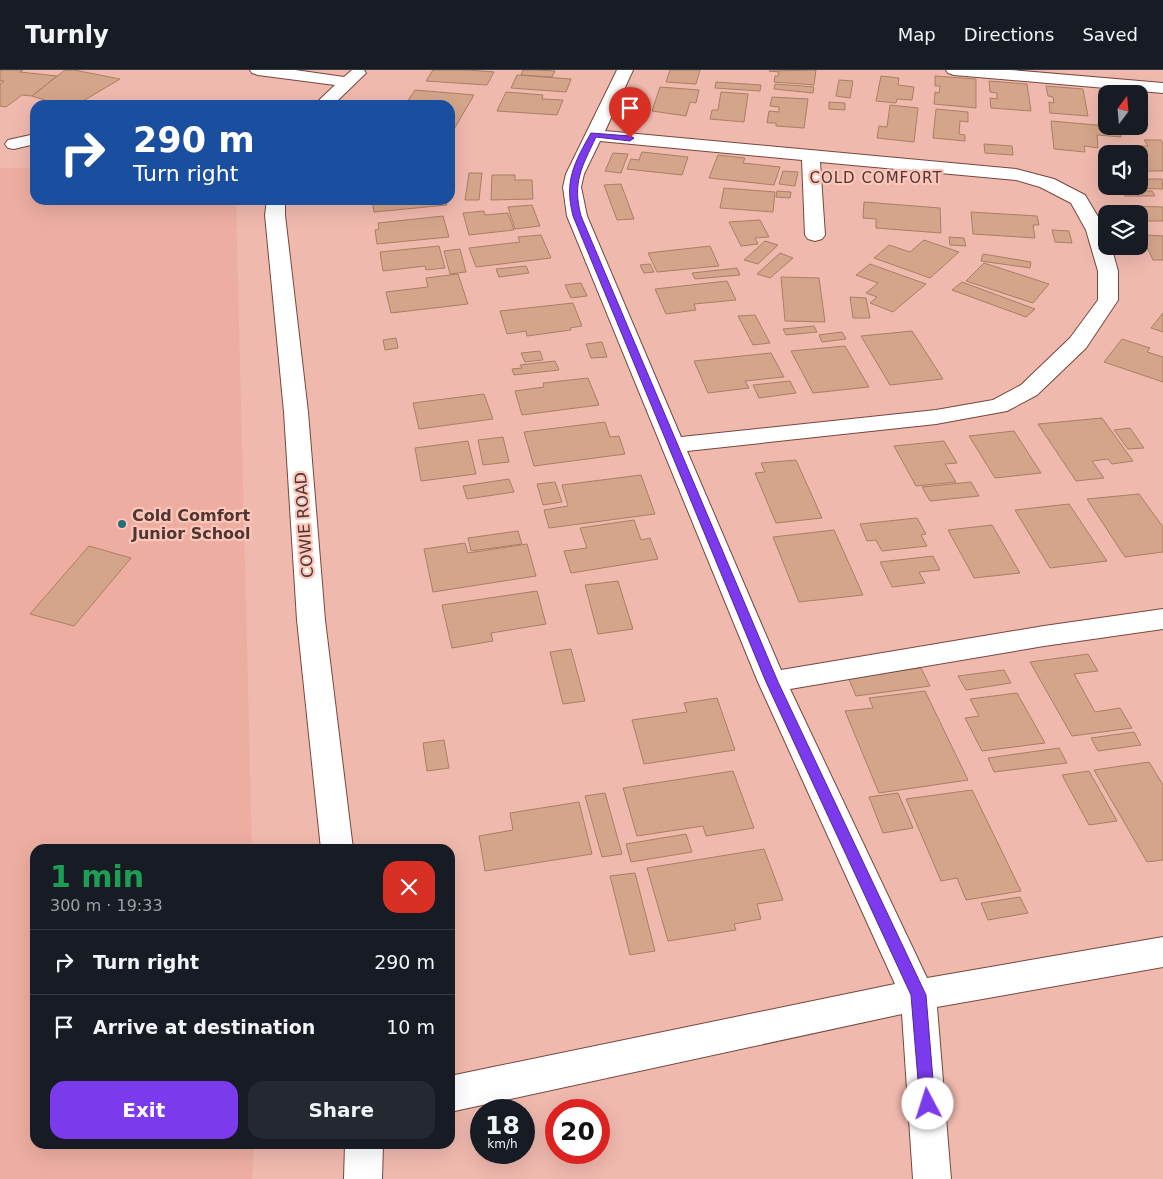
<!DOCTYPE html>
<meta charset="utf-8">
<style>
body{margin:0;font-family:"DejaVu Sans",sans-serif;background:#242831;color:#f1f3f6;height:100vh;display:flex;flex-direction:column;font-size:19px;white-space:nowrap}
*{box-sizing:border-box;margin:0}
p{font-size:16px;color:#9ea1a6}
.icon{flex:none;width:28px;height:28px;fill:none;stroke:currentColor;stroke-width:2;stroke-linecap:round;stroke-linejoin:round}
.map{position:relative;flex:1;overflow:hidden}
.panel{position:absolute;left:30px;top:774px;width:425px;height:305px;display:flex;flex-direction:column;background:#171b24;border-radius:15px;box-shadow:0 5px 20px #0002}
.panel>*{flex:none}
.top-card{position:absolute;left:30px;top:30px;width:425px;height:105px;border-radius:15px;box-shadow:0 5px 20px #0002;background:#1a4fa0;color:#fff;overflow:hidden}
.needle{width:32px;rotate:16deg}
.controls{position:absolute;left:1098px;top:15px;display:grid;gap:10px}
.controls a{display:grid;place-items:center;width:50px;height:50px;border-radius:10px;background:#171b24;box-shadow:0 5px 20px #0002;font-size:25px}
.speed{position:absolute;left:470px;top:1029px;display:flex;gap:10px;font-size:25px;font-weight:700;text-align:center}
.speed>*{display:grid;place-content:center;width:65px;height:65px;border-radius:50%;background:#171b24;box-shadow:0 5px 20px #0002;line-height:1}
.speed small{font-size:12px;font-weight:400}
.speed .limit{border:8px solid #d22;background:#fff;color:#111}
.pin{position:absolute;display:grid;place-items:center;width:42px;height:42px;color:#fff;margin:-51px -21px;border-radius:50% 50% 50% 0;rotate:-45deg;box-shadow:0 0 5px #0007}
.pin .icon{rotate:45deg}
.me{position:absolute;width:55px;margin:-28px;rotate:355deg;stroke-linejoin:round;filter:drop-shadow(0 0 4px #0008)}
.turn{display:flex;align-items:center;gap:18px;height:105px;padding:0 20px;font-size:22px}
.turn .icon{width:65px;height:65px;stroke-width:2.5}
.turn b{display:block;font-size:35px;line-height:42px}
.round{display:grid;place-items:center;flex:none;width:52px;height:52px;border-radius:15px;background:#242831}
.overview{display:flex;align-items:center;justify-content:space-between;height:85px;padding:0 20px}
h1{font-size:30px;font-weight:600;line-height:38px;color:#1e9e55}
.cta{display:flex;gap:10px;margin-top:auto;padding:10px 20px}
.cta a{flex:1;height:58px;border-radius:15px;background:#7c3aed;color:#fff;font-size:20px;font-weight:600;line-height:58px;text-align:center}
.cta a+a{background:#242831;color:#f1f3f6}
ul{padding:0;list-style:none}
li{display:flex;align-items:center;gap:15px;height:65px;padding:0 20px;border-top:1px solid #363941}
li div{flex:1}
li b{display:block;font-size:19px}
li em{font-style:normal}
header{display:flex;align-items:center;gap:30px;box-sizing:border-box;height:70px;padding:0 25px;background:#171b24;border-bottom:1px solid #363941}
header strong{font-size:24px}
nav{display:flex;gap:28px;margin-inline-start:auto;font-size:18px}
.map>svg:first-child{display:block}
.built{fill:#edaea1}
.building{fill:#d4a58a;stroke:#aa7e64}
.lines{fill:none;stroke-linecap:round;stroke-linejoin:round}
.minor-casing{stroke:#76473e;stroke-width:2}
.minor{fill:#fff;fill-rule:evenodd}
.route{fill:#7c3aed;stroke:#51269a}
.poi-dot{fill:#276e7b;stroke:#fec6ba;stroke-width:2}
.labels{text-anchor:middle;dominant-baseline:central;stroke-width:4.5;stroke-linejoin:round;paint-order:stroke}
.far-neighbourhood-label{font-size:15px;letter-spacing:1px;fill:#4d3732;stroke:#fec6ba}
.poi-label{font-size:16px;font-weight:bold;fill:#4d3732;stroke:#fec6ba;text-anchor:start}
.street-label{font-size:16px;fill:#4d3732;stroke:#fec6ba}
</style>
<header>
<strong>Turnly</strong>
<nav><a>Map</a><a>Directions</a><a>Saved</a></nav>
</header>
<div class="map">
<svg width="1163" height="1109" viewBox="0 0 1163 1109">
<rect width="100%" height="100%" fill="#f0b9ae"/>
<polygon class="built" points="0,98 35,98 35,130 236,130 252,779 35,779 35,1074 254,1074 252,1109 0,1109"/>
<g class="building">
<polygon points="0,0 23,0 20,2 57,6 32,26 22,25 6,37 0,36 0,14 4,11 0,11"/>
<polygon points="65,0 74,0 120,9 83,31 60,35 32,26"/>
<polygon points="433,0 468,0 494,2 487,15 426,11"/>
<polygon points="523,0 538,0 555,1 552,7 521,5"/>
<polygon points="670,0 700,0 696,14 666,12"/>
<polygon points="816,0 814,15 774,12 775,6 778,6 779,2 769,1"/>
<polygon points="517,5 571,9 566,22 511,18"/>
<polygon points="881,6 899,8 898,15 914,17 912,30 897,29 896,33 876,31"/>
<polygon points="935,6 976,9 976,38 934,34 935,22 939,23 940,16 935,16"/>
<polygon points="839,10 853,11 850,28 836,26"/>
<polygon points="989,11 1027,14 1031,41 991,38 990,28 997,29 997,23 990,22"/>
<polygon points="716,12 761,15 760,21 715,18"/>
<polygon points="775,14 814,17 813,23 774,19"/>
<polygon points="1046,16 1083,19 1088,46 1050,43 1049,32 1054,33 1053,27 1048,26"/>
<polygon points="660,17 699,20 696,33 690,32 686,46 652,41"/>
<polygon points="415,20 474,25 450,66 450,35 405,35"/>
<polygon points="1099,20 1137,23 1138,24 1106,24 1105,48"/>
<polygon points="506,22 543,25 542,29 563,30 557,45 497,41"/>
<polygon points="721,22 748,24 744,52 710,49 712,40 718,40"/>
<polygon points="772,27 808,29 804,58 776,56 776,53 767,53 769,41 779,42 779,37 770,36"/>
<polygon points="1139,27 1145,51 1139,50"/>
<polygon points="829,32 845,33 845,40 829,39"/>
<polygon points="890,35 918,38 914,72 877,68 879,56 887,57"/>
<polygon points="936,39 968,42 968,52 960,51 959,64 965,65 965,71 933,68"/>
<polygon points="1051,51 1119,57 1121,67 1097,65 1098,78 1084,76 1085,82 1054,79"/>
<polygon points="1144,70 1161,70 1163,74 1163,101 1139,101 1139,84 1119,84 1125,83 1123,80 1138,80 1136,76 1148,76"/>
<polygon points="984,74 1012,76 1013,85 985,83"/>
<polygon points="642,82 688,87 682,105 627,99 631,89 639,90"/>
<polygon points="613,83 628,84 621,103 605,101"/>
<polygon points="718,85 745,88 743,93 780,97 774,115 709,108"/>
<polygon points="783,101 798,102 795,116 779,114"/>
<polygon points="469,103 482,103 479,130 465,130"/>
<polygon points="492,105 515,105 515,110 532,110 533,129 491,130"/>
<polygon points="1139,109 1162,109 1163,119 1124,118 1124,116 1139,116"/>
<polygon points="621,114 634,149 617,150 604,115"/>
<polygon points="724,118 775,122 773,142 720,138"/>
<polygon points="1122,120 1152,121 1155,126 1125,126"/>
<polygon points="777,121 791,122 790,128 776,127"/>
<polygon points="372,130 446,130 447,135 374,142"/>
<polygon points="864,132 940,138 941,163 876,158 876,149 863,148"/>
<polygon points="532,135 540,156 515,159 508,137"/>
<polygon points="1132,136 1163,137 1163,151 1139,151 1139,144 1136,144"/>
<polygon points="484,141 485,145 508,143 514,160 469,165 463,143"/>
<polygon points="971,142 1037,146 1039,155 1033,155 1035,168 973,164"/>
<polygon points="443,146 449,167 377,174 375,160 379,159 378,153"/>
<polygon points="760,150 769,167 755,168 758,174 741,176 729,152"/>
<polygon points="1052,160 1069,161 1072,173 1055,172"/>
<polygon points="541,165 551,188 476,197 469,178 520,172 518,167"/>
<polygon points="1146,165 1163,166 1163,190 1153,190 1143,169 1148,170"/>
<polygon points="949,167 964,168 966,176 950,175"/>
<polygon points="924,170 959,182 930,208 874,188 889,175 910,182"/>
<polygon points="765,171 778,175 758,194 744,190"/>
<polygon points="439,176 445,198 426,200 425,196 383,201 380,182"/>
<polygon points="710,176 719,196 657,202 648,183"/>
<polygon points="460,179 466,202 450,204 444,181"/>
<polygon points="780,183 793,188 770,208 757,204"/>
<polygon points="983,184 1031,192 1030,198 981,191"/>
<polygon points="984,193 1049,214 1033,233 966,211"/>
<polygon points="650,194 654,202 644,203 640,195"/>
<polygon points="870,194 926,214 893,242 870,233 877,227 866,223 878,213 856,205"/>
<polygon points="526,196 529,203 499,207 496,199"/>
<polygon points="737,198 740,205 695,209 692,203"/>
<polygon points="458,204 468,234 391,243 386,222 428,217 426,208"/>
<polygon points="781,207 819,208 825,252 785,251"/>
<polygon points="727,211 736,230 694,234 696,240 666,244 655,219"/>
<polygon points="962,212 1035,239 1026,247 952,220"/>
<polygon points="581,213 587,226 571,228 565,215"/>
<polygon points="850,227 866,228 870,248 853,248"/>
<polygon points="573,233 582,256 570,258 571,260 527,266 526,261 507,264 500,241"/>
<polygon points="1163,243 1163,262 1151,258"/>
<polygon points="755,245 770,273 753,275 738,246"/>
<polygon points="814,256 817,262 786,265 783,259"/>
<polygon points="912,261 943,309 890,315 861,266"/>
<polygon points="842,262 846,269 822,272 819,265"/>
<polygon points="396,268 398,278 385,280 383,270"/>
<polygon points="1122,269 1150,278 1147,282 1163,287 1163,312 1104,292"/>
<polygon points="602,272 607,287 591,288 586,274"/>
<polygon points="845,276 869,317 813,323 791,281"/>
<polygon points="540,281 543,290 525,292 521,283"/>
<polygon points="771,283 784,307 745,311 749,318 708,323 694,291"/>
<polygon points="555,291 559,300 514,305 512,299 522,298 520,295"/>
<polygon points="588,308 599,335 522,345 515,321 544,317 543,313"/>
<polygon points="790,311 796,323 759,328 753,315"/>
<polygon points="484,324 493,349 419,359 413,333"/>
<polygon points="1102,348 1133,391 1112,394 1108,389 1092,391 1104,408 1076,411 1038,354"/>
<polygon points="605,352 610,367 619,366 625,384 534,396 524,362"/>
<polygon points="1130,358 1144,378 1128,379 1114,360"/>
<polygon points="1014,361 1041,403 995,408 969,366"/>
<polygon points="503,367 509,392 483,395 478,370"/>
<polygon points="468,371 476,404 421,411 415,378"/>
<polygon points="944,371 957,393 945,394 956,412 916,416 894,376"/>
<polygon points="796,390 822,448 776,453 755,403 765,402 761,393"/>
<polygon points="641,405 655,444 549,458 544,440 568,436 562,415"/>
<polygon points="509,409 514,422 467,429 463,416"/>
<polygon points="555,412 562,432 543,435 537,414"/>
<polygon points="971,412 979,426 930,431 922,417"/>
<polygon points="1139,424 1163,457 1163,482 1125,487 1087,429"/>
<polygon points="1069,434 1107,491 1050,498 1015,440"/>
<polygon points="917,448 926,464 921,465 927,476 882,481 876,470 867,471 860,454"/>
<polygon points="634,450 641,470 650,468 658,489 571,503 564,481 587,478 580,458"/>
<polygon points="992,455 1020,503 974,508 948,460"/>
<polygon points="834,460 863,525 799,532 773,467"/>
<polygon points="518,461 522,474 471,481 468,468"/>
<polygon points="465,473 468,483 527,474 536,506 433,522 424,479"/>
<polygon points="89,476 131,488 74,556 30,544"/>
<polygon points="933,486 940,500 919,502 925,513 892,517 880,492"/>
<polygon points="618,511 633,559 598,564 585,515"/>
<polygon points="537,521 546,554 491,563 493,571 452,578 442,535"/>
<polygon points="571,579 585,631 563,634 550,582"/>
<polygon points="1088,584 1098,601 1074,604 1095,642 1120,638 1132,658 1072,666 1030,592"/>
<polygon points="921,598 930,616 856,626 848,607"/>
<polygon points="1004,600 1011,613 966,620 958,606"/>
<polygon points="925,621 968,710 879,723 845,641 873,638 869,628"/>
<polygon points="1017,623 1045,673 982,681 965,648 979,646 970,629"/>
<polygon points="717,628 735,680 644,694 632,650 687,642 684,633"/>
<polygon points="1134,662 1141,675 1098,681 1091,668"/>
<polygon points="444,670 449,698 427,701 423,673"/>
<polygon points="1059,678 1067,693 994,702 988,688"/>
<polygon points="1149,692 1163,715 1163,790 1147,792 1094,700"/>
<polygon points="733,701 754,758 706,766 703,756 637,766 623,718"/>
<polygon points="1089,701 1117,751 1089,755 1062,705"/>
<polygon points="972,720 1021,821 966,830 957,808 941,811 906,729"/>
<polygon points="605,723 622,784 602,787 585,726"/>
<polygon points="898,723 913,758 883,763 869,727"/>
<polygon points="579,732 592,784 485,801 479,766 513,760 510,743"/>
<polygon points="686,764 692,782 631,792 626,774"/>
<polygon points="764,779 783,830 757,834 761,849 734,854 736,860 668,871 647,798"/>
<polygon points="635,803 655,881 630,885 610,806"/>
<polygon points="1020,827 1028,843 988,850 981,833"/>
</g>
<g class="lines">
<g class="minor-casing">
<g id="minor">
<polygon points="250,0 295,0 344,7 352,0 364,0 366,3 333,35 314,35 335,15 258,5 252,3"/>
<path d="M617 0H633L605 61 1016 99 1054 109 1085 125 1106 160V176H1111L1118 201V230L1086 278 1037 325 1007 341 936 354 687 381 781 600 1044 556 1163 539V559L1044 576 790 619 927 908 1163 867V897L937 937 951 1109H913L902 944 450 1042V1006L895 914 758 612 567 146 563 117 566 104ZM600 71 802 90 805 165 808 169 815 171 822 169 825 165 820 92 1016 110 1040 117 1071 133 1086 160 1098 201V230L1070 268 1021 315 993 330 936 340 681 367 587 146 581 117 584 104Z"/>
<polygon points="946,0 1011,0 1163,13 1163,23 954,5 948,3"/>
<polygon points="35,64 35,74 14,79 8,78 5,74 8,70"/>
<polygon points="267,130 285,130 285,145 308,342 325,550 353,779 321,779 297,550 284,342 265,145"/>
<polygon points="345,1074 383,1074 382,1109 344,1109"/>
</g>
</g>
<use href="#minor" class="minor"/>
</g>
<path class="route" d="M591 63 630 66 634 68 630 71 596 67C582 97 572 112 581 146L778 612 926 925 935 1034 933 1039 928 1041 922 1039 920 1034 911 925 766 612 573 146C564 111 574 93 591 63Z"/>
<circle class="poi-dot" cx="122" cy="454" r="5"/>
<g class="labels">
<g class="far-neighbourhood-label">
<text x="876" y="108">COLD COMFORT</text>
</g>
<g class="poi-label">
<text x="132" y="445">Cold Comfort<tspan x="132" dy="18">Junior School</tspan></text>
</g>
<g class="street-label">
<text transform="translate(304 455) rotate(-94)">COWIE ROAD</text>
</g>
</g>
</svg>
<div class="controls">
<a><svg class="needle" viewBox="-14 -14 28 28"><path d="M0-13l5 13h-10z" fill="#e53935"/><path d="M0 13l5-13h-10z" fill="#9ea1a6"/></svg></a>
<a><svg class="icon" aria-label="sound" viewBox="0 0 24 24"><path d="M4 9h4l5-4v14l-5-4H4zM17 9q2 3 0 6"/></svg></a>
<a><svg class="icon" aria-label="layers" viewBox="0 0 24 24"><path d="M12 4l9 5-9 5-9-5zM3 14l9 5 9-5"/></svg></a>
</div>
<div class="speed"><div>18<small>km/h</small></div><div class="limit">20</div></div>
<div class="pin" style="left:630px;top:68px;background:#d93025"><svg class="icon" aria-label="arrive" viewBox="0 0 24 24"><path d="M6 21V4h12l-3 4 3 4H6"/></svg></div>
<svg class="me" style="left:928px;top:1034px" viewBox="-20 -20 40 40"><circle r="19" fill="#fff"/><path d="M0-13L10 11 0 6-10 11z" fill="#7c3aed"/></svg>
<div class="top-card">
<div class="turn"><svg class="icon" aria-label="right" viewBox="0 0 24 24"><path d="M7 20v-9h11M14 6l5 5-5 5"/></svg><div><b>290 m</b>Turn right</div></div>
</div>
<section class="panel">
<div class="overview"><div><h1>1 min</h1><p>300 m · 19:33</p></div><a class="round" style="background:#d93025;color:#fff"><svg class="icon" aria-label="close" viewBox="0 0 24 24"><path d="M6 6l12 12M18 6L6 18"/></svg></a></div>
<ul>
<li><svg class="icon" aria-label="right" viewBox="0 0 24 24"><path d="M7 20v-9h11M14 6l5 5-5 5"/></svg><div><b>Turn right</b></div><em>290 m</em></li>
<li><svg class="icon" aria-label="arrive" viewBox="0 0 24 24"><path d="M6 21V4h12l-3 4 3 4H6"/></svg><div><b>Arrive at destination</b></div><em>10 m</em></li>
</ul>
<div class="cta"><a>Exit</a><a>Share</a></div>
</section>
</div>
